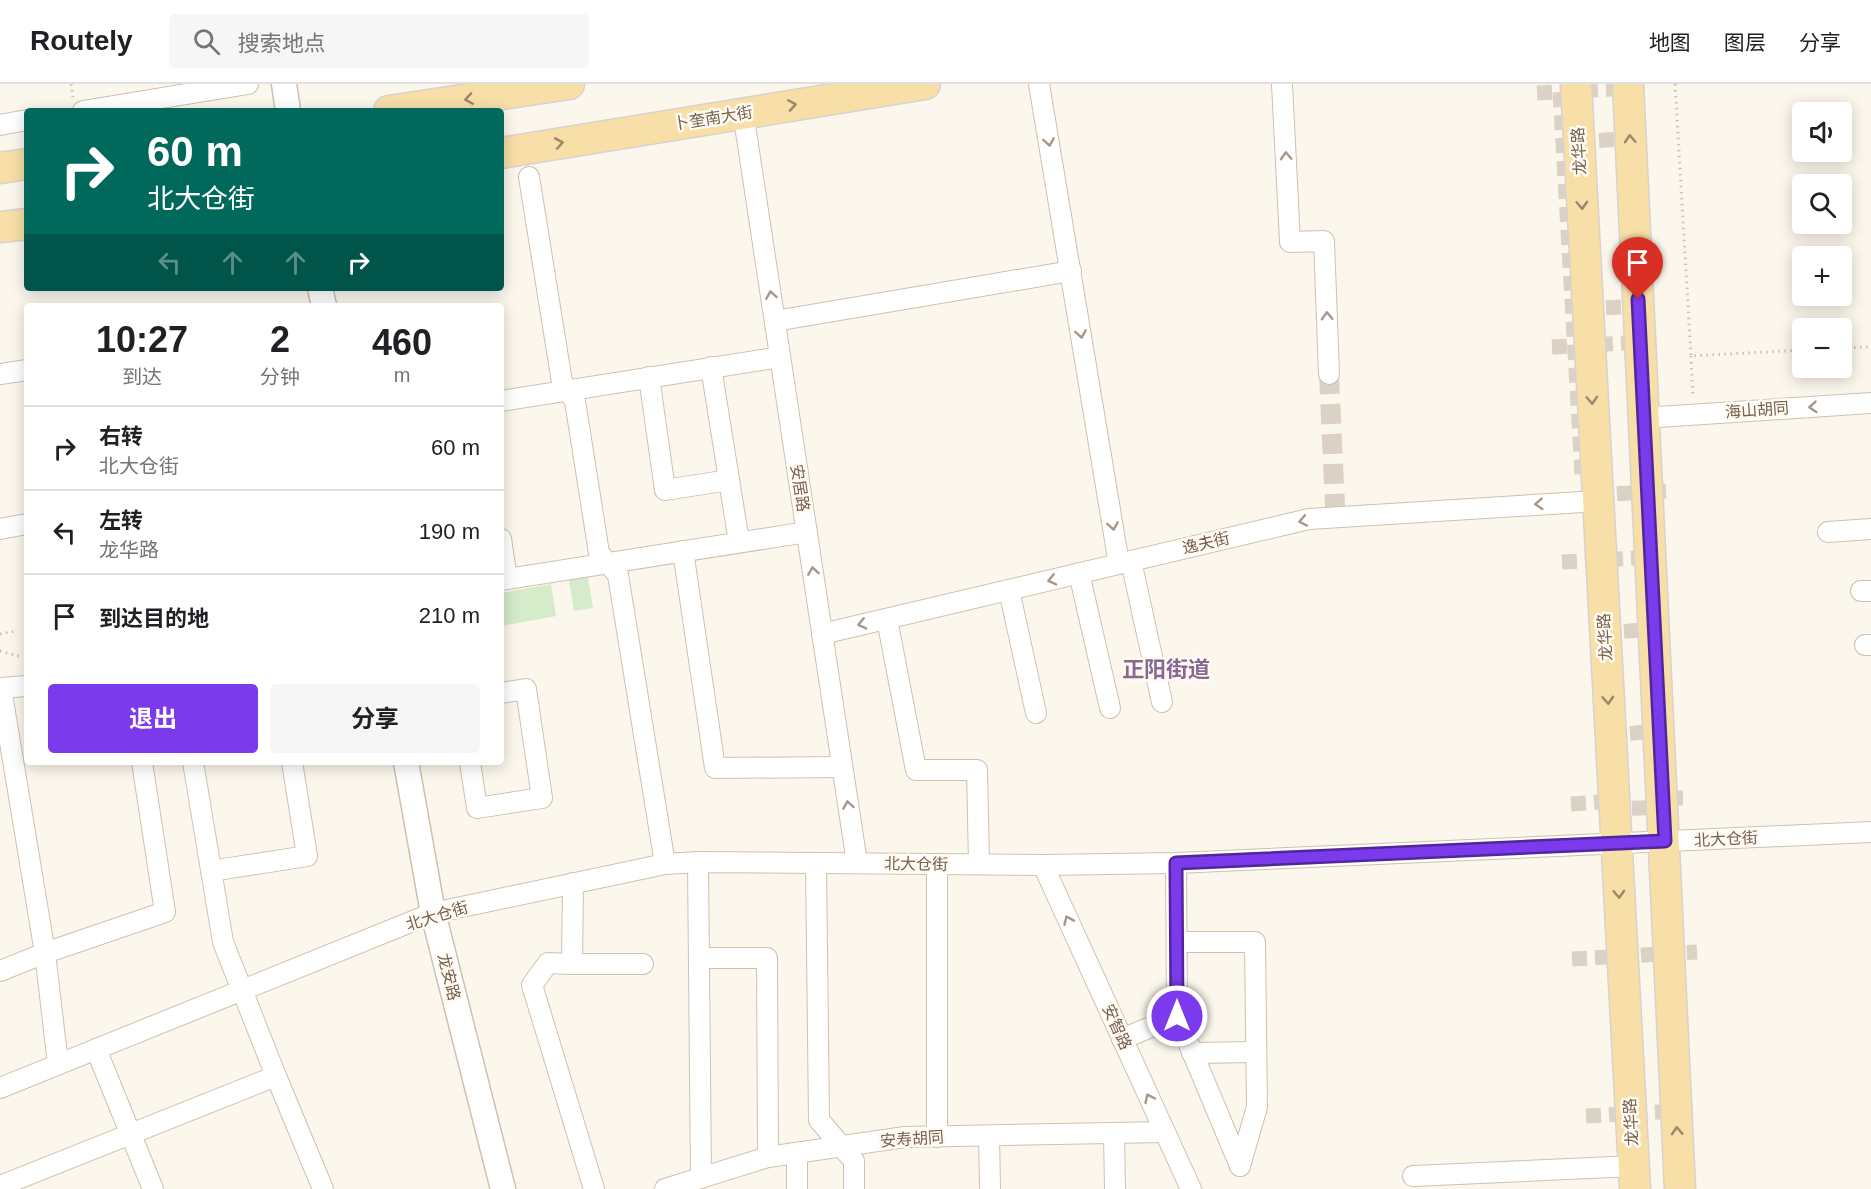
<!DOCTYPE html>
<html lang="zh">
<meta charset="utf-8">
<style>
body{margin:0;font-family:Arial,"Noto Sans SC",sans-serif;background:#f6f6f6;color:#202124;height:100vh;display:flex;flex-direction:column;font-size:22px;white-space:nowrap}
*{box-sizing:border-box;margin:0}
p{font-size:20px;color:#757577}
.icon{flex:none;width:33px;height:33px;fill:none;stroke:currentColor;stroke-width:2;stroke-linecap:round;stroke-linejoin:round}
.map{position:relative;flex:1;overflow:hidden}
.side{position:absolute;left:24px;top:219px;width:480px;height:462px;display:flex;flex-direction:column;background:#fff;border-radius:6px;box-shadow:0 3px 15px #0003}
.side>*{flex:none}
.guide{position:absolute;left:24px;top:24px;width:480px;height:183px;border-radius:6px;box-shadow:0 3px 15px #0003;background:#00695c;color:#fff;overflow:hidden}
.tools{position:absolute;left:1792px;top:18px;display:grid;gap:12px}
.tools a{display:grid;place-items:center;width:60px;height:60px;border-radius:6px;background:#fff;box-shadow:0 3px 15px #0003;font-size:30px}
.pin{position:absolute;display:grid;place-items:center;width:51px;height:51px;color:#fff;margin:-62px -26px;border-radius:50% 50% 50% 0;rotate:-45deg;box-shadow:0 0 6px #0007}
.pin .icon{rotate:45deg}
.me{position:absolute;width:66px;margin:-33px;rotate:0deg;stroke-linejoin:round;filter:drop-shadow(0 0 4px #0008)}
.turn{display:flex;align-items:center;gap:21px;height:126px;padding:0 24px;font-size:27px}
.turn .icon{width:78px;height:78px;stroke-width:2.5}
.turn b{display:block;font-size:42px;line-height:51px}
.lanes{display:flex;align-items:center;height:57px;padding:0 24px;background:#0003;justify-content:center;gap:30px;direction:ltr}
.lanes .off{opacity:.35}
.eta{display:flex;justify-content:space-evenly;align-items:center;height:102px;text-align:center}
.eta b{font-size:36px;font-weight:700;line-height:42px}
.cta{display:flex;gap:12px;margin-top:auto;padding:12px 24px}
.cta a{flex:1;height:69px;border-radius:6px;background:#7c3aed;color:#fff;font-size:24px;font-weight:700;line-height:69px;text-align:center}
.cta a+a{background:#f6f6f6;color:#202124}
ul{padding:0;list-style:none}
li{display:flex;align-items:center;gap:18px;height:84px;padding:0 24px;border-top:2px solid #e0e0e0}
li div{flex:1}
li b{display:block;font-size:22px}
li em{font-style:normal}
header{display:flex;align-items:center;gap:36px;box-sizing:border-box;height:84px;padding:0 30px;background:#fff;border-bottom:2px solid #e0e0e0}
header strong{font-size:28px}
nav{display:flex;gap:33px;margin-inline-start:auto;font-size:21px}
.search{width:420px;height:54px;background:#f6f6f6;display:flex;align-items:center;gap:15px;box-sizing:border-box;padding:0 21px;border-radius:6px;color:#757577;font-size:22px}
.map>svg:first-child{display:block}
.grass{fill:#d5ebca}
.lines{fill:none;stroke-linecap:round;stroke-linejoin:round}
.pedestrian-tunnel{stroke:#dbd1c5;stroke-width:15;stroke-dasharray:15 8;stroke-linecap:butt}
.minor-tunnel{stroke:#dbd1c5;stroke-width:20;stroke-dasharray:20 10;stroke-linecap:butt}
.minor-casing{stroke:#cfc0b1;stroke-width:22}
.tertiary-casing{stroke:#cfc0b1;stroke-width:27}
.primary-casing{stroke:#d9d2ce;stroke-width:33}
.path{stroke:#d7bda7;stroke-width:3;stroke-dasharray:1.5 4.5;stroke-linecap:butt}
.minor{stroke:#fff;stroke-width:20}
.tertiary{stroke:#fff;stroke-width:24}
.primary{stroke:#f8dfa8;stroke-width:30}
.oneway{stroke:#9e866a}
.oneway2{stroke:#a7988d}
.route-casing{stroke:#51269a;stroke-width:15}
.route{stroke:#7c3aed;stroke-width:10}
.labels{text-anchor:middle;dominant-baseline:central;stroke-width:5;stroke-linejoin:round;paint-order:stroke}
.street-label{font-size:16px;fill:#78604f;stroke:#fffbf3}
.district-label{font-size:22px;font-weight:bold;fill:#886793;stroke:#fffbf3}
</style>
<header>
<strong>Routely</strong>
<div class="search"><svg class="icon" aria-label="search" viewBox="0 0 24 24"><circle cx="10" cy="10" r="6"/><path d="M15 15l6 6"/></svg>搜索地点</div>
<nav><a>地图</a><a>图层</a><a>分享</a></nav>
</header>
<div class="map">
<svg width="1871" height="1105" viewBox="0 0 1871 1105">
<rect width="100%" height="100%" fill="#fcf7ec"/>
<g class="grass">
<polygon points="588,493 593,524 574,527 569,496"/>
<polygon points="551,500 556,532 501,542 501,509"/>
</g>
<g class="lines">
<g class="pedestrian-tunnel">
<polyline points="1560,8 1582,390"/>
<polyline points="1537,9 1631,4"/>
<polyline points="1576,58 1636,54"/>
<polyline points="1583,225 1643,222"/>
<polyline points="1552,263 1644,258"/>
<polyline points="1594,411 1666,407"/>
<polyline points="1562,478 1654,473"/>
<polyline points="1601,549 1658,545"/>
<polyline points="1607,651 1664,647"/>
<polyline points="1668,714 1686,714"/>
<polyline points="1571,720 1602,718"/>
<polyline points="1609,725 1666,723"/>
<polyline points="1572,875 1697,868"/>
<polyline points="1586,1032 1697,1026"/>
</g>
<polyline class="minor-tunnel" points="1329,290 1335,423"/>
<g class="minor-casing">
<g id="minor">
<polyline points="1039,0 1119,480"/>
<polyline points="1282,0 1290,158 1324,157 1329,290"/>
<polyline points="83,27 248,0"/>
<polyline points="743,28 857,779"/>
<polyline points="0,41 27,36"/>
<polyline points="529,93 562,298 575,317 599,469 618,491 665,780"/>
<polyline points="775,237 1071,187"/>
<polyline points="711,283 739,458"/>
<polyline points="0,290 27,286"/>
<polyline points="649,293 665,406 729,396"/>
<polyline points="501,317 780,273"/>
<polyline points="1643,334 1871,319"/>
<polyline points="0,445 27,440"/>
<polyline points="1828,448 1871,445"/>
<polyline points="501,455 507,495"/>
<polyline points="683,467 715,684 842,683"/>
<polyline points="1131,477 1162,618"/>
<polyline points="1079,489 1110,624"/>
<polyline points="501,496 807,448"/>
<polyline points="1009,506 1036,629"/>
<polyline points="1861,507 1871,507"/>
<polyline points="887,535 916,686 977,686 979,780"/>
<polyline points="822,550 1309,435 1598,417"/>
<polyline points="1865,561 1871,561"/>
<polyline points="0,604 27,602"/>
<polyline points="1,604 45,869 165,828 142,678"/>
<polyline points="470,678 477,724 542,714 526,605 501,609"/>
<polyline points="698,778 701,1094"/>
<polyline points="816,779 819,1036 854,1077 854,1105"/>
<polyline points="1043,781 1191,1105"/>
<polyline points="211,787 307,772 292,678"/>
<polyline points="573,799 572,880 548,879 532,901 594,1105"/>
<polyline points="1177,858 1255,858 1257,1023 1240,1082"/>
<polyline points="699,874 767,874 768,1073"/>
<polyline points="572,880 643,880"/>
<polyline points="0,887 45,869 58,980"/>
<polyline points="1177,932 1240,1082"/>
<polyline points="1122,955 1177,932 1176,779"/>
<polyline points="96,965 153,1105"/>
<polyline points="1192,969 1256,968"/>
<polyline points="276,992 323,1105"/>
<polyline points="0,1004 433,829 665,780 698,778 1043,781 1176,779 1871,748"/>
<polyline points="1114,1049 1115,1105"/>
<polyline points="989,1052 990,1105"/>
<polyline points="937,1053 937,780"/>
<polyline points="797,1069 797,1105"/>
<polyline points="1413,1092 1634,1082"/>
<polyline points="0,1102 276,992 223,858 193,678"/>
<polyline points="665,1105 768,1073 905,1053 1165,1048"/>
</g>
</g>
<g class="tertiary-casing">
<g id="tertiary">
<polyline points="284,0 288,27"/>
<polyline points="320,204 324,222"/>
<polyline points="406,678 433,829 503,1105"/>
</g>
</g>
<g class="primary-casing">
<g id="primary">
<polyline points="1576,0 1635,1105"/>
<polyline points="1628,0 1680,1105"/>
<polyline points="389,27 569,0"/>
<polyline points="501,69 925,0"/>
<polyline points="0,84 27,80"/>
<polyline points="0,143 27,140"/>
</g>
</g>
<g class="path">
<polyline points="71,0 73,13"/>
<polyline points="1675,0 1691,272 1803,266"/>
<polyline points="1842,264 1871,263"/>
<polyline points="1691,272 1693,312"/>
<polyline points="0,550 16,547"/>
<polyline points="0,567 22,573"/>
</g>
<use href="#minor" class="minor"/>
<use href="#tertiary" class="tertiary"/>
<use href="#primary" class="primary"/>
</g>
<defs><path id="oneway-chevron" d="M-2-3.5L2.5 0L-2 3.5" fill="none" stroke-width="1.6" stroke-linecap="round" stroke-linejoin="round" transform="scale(1.5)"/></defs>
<g class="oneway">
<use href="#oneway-chevron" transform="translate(469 15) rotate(171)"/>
<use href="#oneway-chevron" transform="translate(792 21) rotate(-9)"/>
<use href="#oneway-chevron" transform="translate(1630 55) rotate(-93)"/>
<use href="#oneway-chevron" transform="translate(559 59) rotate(-10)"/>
<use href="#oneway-chevron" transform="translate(1582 121) rotate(87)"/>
<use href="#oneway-chevron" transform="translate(1592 316) rotate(87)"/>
<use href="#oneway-chevron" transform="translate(1608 616) rotate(87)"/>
<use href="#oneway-chevron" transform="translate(1619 810) rotate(87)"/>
<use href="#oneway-chevron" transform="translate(1677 1047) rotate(-93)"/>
</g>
<g class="oneway2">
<use href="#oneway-chevron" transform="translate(1049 58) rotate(81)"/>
<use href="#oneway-chevron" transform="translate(1286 72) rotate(-93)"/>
<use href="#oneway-chevron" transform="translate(771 211) rotate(-99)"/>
<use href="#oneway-chevron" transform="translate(1327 232) rotate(-92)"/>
<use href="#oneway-chevron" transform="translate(1081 250) rotate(81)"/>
<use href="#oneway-chevron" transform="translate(1813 323) rotate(176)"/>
<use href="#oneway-chevron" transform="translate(1539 420) rotate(176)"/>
<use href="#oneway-chevron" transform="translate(1303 437) rotate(169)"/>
<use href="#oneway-chevron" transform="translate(1113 442) rotate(81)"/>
<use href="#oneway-chevron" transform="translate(813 487) rotate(-99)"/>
<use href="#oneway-chevron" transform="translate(1052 496) rotate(167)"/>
<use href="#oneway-chevron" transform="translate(862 540) rotate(167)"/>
<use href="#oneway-chevron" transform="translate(848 721) rotate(-99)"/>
<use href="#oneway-chevron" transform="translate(1068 836) rotate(-114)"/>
<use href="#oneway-chevron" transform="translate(1149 1014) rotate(-115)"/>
</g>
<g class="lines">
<g class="route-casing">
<polyline id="route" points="1177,932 1176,779 1665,757 1638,215"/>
</g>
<use href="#route" class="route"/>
</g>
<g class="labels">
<g class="street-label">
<text transform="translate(713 34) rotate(-9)">卜奎南大街</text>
<text transform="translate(1579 67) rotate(-93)">龙华路</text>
<text transform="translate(1757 326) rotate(-4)">海山胡同</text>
<text transform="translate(800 404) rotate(81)">安居路</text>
<text transform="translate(1206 459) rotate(-13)">逸夫街</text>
<text transform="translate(1605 553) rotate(-93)">龙华路</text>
<text transform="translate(1726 755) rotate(-3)">北大仓街</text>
<text transform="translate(916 780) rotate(1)">北大仓街</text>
<text transform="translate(437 832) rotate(-17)">北大仓街</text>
<text transform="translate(449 893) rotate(76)">龙安路</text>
<text transform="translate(1117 943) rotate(66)">安智路</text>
<text transform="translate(1631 1038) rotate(-93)">龙华路</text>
<text transform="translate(912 1055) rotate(-4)">安寿胡同</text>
</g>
<g class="district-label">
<text x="1166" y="585">正阳街道</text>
</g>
</g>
</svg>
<div class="tools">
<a><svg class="icon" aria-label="sound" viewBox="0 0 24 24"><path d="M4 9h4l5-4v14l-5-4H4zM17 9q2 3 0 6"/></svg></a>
<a><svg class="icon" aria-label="search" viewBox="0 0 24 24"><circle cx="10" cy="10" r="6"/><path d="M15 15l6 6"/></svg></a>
<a>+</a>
<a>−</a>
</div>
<div class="pin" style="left:1638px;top:215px;background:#d93025"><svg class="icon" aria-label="arrive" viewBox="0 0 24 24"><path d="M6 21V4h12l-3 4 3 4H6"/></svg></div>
<svg class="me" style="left:1177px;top:932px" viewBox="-20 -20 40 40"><circle r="17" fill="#7c3aed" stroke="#fff" stroke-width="3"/><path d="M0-11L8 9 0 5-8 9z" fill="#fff"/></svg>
<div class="guide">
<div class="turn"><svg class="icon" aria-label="right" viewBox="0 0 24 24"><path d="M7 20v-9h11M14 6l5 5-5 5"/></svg><div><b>60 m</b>北大仓街</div></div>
<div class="lanes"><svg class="icon off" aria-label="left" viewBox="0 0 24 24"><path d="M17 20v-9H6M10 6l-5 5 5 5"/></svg><svg class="icon off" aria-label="ahead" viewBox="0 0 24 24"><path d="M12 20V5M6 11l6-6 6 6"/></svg><svg class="icon off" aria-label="ahead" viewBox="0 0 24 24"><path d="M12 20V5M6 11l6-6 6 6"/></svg><svg class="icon" aria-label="right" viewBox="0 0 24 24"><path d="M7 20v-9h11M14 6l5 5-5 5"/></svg></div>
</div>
<section class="side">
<div class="eta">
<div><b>10:27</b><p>到达</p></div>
<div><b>2</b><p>分钟</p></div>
<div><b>460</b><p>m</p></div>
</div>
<ul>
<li><svg class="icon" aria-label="right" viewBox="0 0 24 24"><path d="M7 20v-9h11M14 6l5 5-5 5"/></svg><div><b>右转</b><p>北大仓街</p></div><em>60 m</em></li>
<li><svg class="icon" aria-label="left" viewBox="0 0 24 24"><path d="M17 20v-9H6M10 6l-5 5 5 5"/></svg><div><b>左转</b><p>龙华路</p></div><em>190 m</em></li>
<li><svg class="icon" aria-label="arrive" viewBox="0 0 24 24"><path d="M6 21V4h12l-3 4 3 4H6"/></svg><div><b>到达目的地</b></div><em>210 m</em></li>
</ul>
<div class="cta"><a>退出</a><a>分享</a></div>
</section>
</div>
